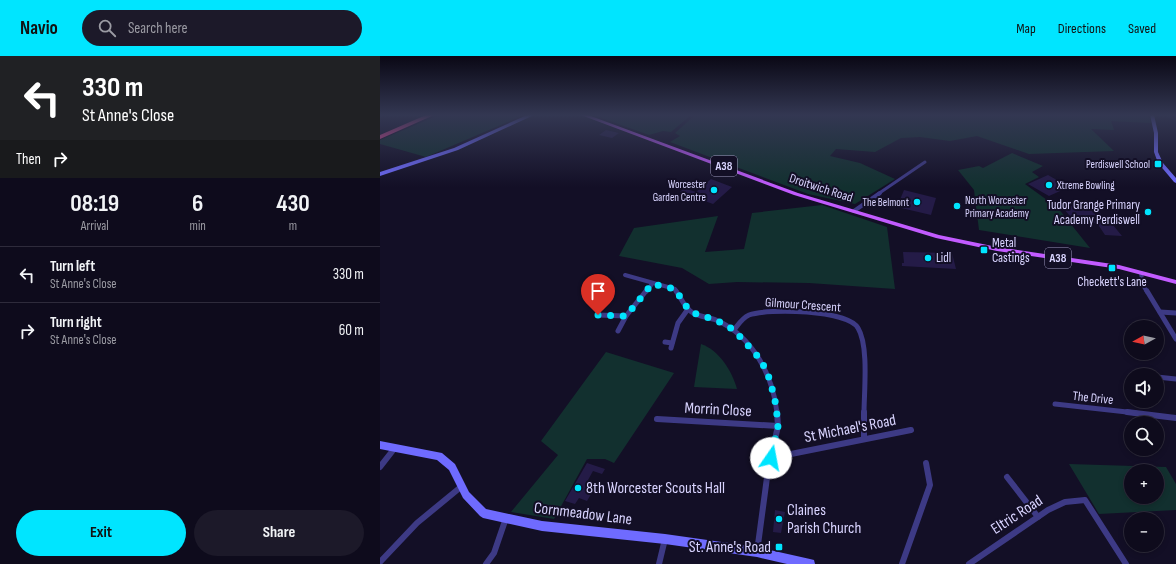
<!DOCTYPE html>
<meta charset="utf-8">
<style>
body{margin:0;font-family:"Sofia Sans Condensed",sans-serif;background:#1c1929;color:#f1f3f6;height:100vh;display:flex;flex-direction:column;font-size:15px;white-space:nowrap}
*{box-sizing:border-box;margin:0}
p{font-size:13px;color:#9b9ba3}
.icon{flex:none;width:22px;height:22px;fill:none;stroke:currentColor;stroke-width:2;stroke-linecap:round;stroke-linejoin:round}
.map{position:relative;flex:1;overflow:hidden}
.side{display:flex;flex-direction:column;background:#0e0b1c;width:380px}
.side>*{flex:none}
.guide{background:#202124;color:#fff;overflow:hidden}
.needle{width:26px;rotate:262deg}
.tools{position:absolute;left:744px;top:264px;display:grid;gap:8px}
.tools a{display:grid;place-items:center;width:40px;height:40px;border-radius:50%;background:#0e0b1c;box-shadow:0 2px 6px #0003,0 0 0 1px #2e2b3b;font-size:20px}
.pin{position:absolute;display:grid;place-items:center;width:34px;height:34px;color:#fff;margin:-41px -17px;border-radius:50% 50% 50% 0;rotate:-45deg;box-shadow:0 0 4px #0007}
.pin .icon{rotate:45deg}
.me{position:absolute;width:44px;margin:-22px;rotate:12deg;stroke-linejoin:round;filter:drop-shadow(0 0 3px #0008)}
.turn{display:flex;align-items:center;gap:14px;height:84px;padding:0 16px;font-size:18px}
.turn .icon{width:52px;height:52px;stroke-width:2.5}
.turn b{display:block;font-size:28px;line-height:34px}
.then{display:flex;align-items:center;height:38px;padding:0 16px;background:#0003;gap:8px;font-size:15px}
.eta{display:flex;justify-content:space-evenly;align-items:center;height:68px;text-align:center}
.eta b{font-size:24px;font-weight:700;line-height:28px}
.action{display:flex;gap:8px;margin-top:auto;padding:8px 16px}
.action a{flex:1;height:46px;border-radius:24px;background:#00e5ff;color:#111;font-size:16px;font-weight:700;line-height:46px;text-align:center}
.action a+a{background:#1c1929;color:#f1f3f6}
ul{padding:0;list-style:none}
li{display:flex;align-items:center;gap:12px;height:56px;padding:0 16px;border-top:1px solid #2e2b3b}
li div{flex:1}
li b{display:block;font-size:15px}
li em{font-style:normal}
header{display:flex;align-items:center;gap:24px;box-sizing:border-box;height:56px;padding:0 20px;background:#00e5ff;color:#111}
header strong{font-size:19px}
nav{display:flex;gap:22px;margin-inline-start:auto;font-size:14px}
.search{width:280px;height:36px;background:#1c1929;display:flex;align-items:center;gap:10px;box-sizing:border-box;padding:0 14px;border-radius:22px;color:#9b9ba3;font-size:15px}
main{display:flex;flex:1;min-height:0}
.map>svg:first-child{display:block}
.green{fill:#12302f;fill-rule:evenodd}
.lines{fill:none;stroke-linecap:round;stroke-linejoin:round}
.stream{stroke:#0c2248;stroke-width:1}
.building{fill:#241b47}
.street-far3{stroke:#3d3a85;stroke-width:3}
.street-far2{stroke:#3d3a85;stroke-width:4}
.street-far1{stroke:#3d3a85;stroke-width:5}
.street{stroke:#3d3a85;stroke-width:6}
.secondary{fill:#6f6bff;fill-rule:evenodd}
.primary{fill:#c25bff;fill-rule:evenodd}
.highway{fill:#ff4fa3;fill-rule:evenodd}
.route{stroke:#00e5ff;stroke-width:7;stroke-dasharray:0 12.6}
.poi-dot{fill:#00e5ff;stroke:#130f26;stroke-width:1.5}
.labels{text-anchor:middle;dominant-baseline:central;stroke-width:4;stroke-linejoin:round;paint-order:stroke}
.far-poi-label{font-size:11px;fill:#d9d4ff;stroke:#130f26;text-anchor:end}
.shield{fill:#130f26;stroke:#9e99be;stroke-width:1}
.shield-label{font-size:12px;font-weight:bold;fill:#d9d4ff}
.street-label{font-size:13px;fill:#d9d4ff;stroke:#130f26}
.poi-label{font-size:13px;fill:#d9d4ff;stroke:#130f26;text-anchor:start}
.near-street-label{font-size:16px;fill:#d9d4ff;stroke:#130f26}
.near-poi-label{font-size:16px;fill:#d9d4ff;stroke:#130f26;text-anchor:start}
</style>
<header>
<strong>Navio</strong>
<div class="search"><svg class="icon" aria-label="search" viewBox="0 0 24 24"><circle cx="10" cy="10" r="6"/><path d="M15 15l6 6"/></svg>Search here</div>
<nav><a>Map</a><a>Directions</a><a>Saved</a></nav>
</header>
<main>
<section class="side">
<div class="guide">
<div class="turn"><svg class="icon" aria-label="left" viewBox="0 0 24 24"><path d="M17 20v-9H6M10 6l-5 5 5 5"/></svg><div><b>330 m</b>St Anne's Close</div></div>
<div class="then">Then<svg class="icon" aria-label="right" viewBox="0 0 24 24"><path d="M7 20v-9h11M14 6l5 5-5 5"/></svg></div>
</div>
<div class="eta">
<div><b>08:19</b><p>Arrival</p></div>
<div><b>6</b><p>min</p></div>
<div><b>430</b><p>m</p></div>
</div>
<ul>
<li><svg class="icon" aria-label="left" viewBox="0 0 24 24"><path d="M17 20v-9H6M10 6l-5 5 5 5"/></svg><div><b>Turn left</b><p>St Anne's Close</p></div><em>330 m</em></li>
<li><svg class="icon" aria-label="right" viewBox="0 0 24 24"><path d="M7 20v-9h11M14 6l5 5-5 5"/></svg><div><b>Turn right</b><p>St Anne's Close</p></div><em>60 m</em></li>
</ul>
<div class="action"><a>Exit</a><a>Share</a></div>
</section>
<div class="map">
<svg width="796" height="508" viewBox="0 0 796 508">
<rect width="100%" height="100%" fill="#130f26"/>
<g class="green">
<polygon points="59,59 144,59 46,101 0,88 0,84"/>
<polygon points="213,59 311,59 291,76 283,75 269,79"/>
<polygon points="315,59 769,59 771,67 731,65 734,74 711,73 734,95 649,98 597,80 570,85 540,81 521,82 495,96 456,93 450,100 480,107 515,123 475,148 428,138 290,86 300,80 295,77"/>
<polygon points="632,97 663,110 652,116 659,121 645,128 667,144 674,147 710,192 599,174 594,134 578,114 599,110 603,112"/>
<polygon points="442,149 507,171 515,233 429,227 357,226 329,228 302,212 239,200 254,172 338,160 325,196 364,193 372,157"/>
<path d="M321 288C339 294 352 315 357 333L314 331Z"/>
<polygon points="226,296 294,317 234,407 225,403 207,403 174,463 131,456 178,399 161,385"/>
<path d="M689 408 786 411 796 428V454L719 458ZM751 415H777V441H751Z"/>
</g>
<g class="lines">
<polyline class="stream" points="785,59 796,64"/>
</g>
<g class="building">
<polygon points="226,74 239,77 232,82 219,79"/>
<polygon points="668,119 689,131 669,140 648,128"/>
<polygon points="331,123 352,131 333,148 300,136 304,132 316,136"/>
<polygon points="524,134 556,142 551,159 517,151"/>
<polygon points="702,149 715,149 724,163 728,163 742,180 725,179 717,167 704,167 698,160 690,160 682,151"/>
<polygon points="523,196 572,197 576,213 522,210 522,207 524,207"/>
<polygon points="207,407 225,413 222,418 213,415 208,424 217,428 207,445 199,442 195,448 185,445"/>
<polygon points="395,454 405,456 401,477 393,476"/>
</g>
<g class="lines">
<polyline class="street-far3" points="498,138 545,106"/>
<g class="street-far2">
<polyline points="474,155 500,137"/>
<polyline points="761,217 763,229 767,236"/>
<polyline points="245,219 295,233 297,236"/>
<polyline points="266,236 272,228"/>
</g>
<g class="street-far1">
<path d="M296 235C301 242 305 253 313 257 320 261 329 261 336 264 373 280 393 320 397 357"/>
<polyline points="767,235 796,283"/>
<polyline points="780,256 796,257"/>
<polyline points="218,259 246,260 266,235"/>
<path d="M354 274C358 269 362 262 369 259 388 252 468 254 478 272 489 290 484 336 484 357"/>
<polyline points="238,275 246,260"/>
<polyline points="285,286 292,287"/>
<polyline points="291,292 298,267 308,253"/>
<polyline points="777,321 796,323"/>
<polyline points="675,348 756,357"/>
</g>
<g class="street">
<polyline points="484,356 484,383"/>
<polyline points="747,356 796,362"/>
<polyline points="277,363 398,370"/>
<polyline points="391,402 531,374"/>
<polyline points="0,411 14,393"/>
<polyline points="627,421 658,461"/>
<polyline points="377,496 388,414 398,370 397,356"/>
<polyline points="0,506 37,467 82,430"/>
<polyline points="106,508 114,497 126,462"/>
<polyline points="279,508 285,483"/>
<polyline points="522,508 550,429 546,407"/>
<polyline points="589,508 668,454 685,446 705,444 746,508"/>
</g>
<g class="secondary">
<polygon points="147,59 154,59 78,94 0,120 0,116 74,92"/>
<polygon points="770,59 774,59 778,77 778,96 783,107 796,122 796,127 794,126 778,107 774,96 774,77"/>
<polygon points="0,385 62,397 75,408 89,436 106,453 162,465 285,478 377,491 430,503 434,504 435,508 407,508 377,501 285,488 162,475 103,462 100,460 83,442 69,414 57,404 0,393"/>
</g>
<polygon class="primary" points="201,59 208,59 418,137 559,179 617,191 739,209 796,224 796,228 739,213 617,195 556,182 414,139"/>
<polygon class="highway" points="46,59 54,59 0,83 0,79"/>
</g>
<linearGradient id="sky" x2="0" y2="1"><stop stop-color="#0a0815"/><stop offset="0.45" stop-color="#333752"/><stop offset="1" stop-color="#333752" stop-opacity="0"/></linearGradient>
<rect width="796" height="131" fill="url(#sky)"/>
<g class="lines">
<polyline class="route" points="218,259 246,260 272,228 295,233 308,253 313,257 336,264 354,274 381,304 390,324 396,349 398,370 391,402"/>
</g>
<g class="poi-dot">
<rect x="774" y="104" width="8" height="8" rx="2"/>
<circle cx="669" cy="129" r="4"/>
<circle cx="334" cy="134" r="4"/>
<circle cx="537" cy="146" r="4"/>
<circle cx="577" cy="150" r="4"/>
<circle cx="768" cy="156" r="4"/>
<rect x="600" y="190" width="8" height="8" rx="2"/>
<circle cx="548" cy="202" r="4"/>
<rect x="728" y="208" width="8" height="8" rx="2"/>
<circle cx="198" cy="432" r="4"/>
<circle cx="399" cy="463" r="4"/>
<rect x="395" y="487" width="8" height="8" rx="2"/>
</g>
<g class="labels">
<g class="far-poi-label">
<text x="770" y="108">Perdiswell School</text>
<text x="326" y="128">Worcester<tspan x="326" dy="13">Garden Centre</tspan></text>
<text x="677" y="129" text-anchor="start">Xtreme Bowling</text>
<text x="585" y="144" text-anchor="start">North Worcester<tspan x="585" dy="13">Primary Academy</tspan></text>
<text x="529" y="146">The Belmont</text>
</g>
<g class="shield">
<rect x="331" y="100" width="26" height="20" rx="3"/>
<rect x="665" y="192" width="26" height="20" rx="3"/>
</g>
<g class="shield-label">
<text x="344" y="110">A38</text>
<text x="678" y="202">A38</text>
</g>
<g class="street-label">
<text transform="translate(441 132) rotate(18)">Droitwich Road</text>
<text transform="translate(423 249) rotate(4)">Gilmour Crescent</text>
<text transform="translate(713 342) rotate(6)">The Drive</text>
</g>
<g class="poi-label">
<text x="760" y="149" text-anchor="end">Tudor Grange Primary<tspan x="760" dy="15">Academy Perdiswell</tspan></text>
<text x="612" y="187">Metal<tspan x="612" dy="15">Castings</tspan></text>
<text x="556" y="202">Lidl</text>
<text x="732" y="226" text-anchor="middle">Checkett's Lane</text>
</g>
<g class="near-street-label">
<text transform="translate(338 354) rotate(3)">Morrin Close</text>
<text transform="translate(470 373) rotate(-11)">St Michael's Road</text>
<text transform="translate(203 458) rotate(7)">Cornmeadow Lane</text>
<text transform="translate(637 459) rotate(-33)">Eltric Road</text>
</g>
<g class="near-poi-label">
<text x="206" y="432">8th Worcester Scouts Hall</text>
<text x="407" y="454">Claines<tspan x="407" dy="18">Parish Church</tspan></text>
<text x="391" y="491" text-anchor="end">St. Anne's Road</text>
</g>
</g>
</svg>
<div class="tools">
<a><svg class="needle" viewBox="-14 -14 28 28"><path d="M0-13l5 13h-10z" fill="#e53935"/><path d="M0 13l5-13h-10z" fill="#9b9ba3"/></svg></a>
<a><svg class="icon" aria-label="sound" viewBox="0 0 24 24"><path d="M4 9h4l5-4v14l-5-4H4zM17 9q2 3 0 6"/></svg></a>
<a><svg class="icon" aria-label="search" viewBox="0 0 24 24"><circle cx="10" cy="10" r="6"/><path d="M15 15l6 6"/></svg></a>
<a>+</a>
<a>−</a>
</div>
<div class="pin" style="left:218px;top:259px;background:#d93025"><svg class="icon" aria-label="arrive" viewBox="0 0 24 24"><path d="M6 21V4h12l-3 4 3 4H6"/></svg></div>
<svg class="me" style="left:391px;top:402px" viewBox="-20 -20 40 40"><circle r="19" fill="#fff"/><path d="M0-13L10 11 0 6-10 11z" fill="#00e5ff"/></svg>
</div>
</main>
